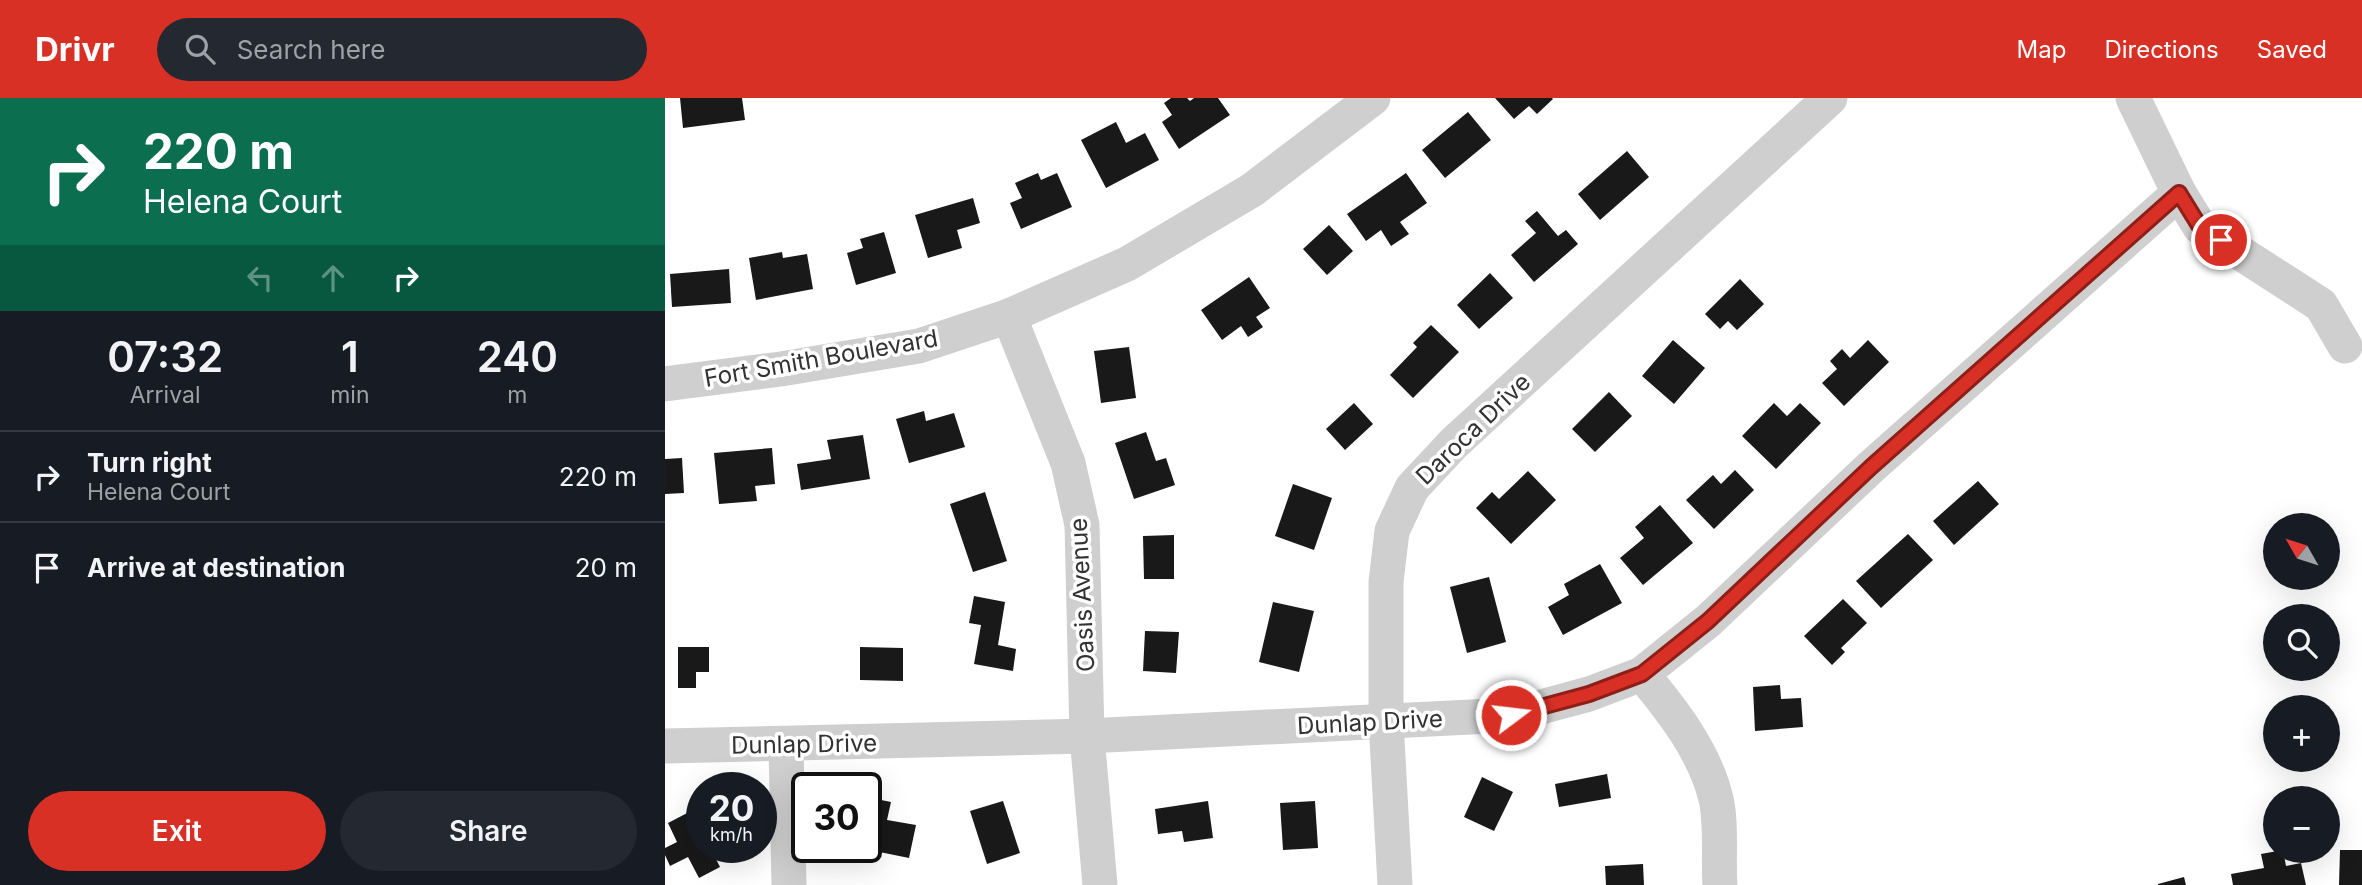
<!DOCTYPE html>
<meta charset="utf-8">
<style>
body{margin:0;font-family:Inter,sans-serif;background:#242831;color:#f1f3f6;height:100vh;display:flex;flex-direction:column;font-size:26px;white-space:nowrap}
*{box-sizing:border-box;margin:0}
p{font-size:23px;color:#9ea1a6}
.icon{flex:none;width:38px;height:38px;fill:none;stroke:currentColor;stroke-width:2;stroke-linecap:round;stroke-linejoin:round}
.map{position:relative;flex:1;overflow:hidden}
.drawer{display:flex;flex-direction:column;background:#171b24;width:665px}
.drawer>*{flex:none}
.guide{background:#0b6e4f;color:#fff;overflow:hidden}
.needle{width:46px;rotate:309deg}
.fabs{position:absolute;left:1598px;top:415px;display:grid;gap:14px}
.fabs a{display:grid;place-items:center;width:77px;height:77px;border-radius:50%;background:#171b24;box-shadow:0 7px 28px #0002;font-size:35px}
.speed{position:absolute;left:21px;top:674px;display:flex;gap:14px;font-size:35px;font-weight:700;text-align:center}
.speed>*{display:grid;place-content:center;width:91px;height:91px;border-radius:50%;background:#171b24;box-shadow:0 7px 28px #0002;line-height:1}
.speed small{font-size:18px;font-weight:400}
.speed .limit{border:4px solid #111;border-radius:10px;background:#fff;color:#111}
.pin{position:absolute;display:grid;place-items:center;width:60px;height:60px;color:#fff;margin:-30px;border:4px solid #fff;border-radius:50%;box-shadow:0 2px 7px #0007}
.me{position:absolute;width:77px;margin:-38px;rotate:75deg;stroke-linejoin:round;filter:drop-shadow(0 0 5px #0008)}
.turn{display:flex;align-items:center;gap:24px;height:147px;padding:0 28px;font-size:32px}
.turn .icon{width:91px;height:91px;stroke-width:2.5}
.turn b{display:block;font-size:49px;line-height:60px}
.lanes{display:flex;align-items:center;height:66px;padding:0 28px;background:#0003;justify-content:center;gap:35px;direction:ltr}
.lanes .off{opacity:.35}
.eta{display:flex;justify-content:space-evenly;align-items:center;height:119px;text-align:center}
.eta b{font-size:42px;font-weight:600;line-height:49px}
.action{display:flex;gap:14px;margin-top:auto;padding:14px 28px}
.action a{flex:1;height:80px;border-radius:42px;background:#d93025;color:#fff;font-size:28px;font-weight:600;line-height:80px;text-align:center}
.action a+a{background:#242831;color:#f1f3f6}
ul{padding:0;list-style:none}
li{display:flex;align-items:center;gap:21px;height:91px;padding:0 28px;border-top:2px solid #363941}
li div{flex:1}
li b{display:block;font-size:26px}
li em{font-style:normal}
header{display:flex;align-items:center;gap:42px;box-sizing:border-box;height:98px;padding:0 35px;background:#d93025;color:#fff}
header strong{font-size:33px}
nav{display:flex;gap:38px;margin-inline-start:auto;font-size:24px}
.search{width:490px;height:63px;background:#242831;display:flex;align-items:center;gap:18px;box-sizing:border-box;padding:0 24px;border-radius:38px;color:#9ea1a6;font-size:26px}
main{display:flex;flex:1;min-height:0}
.map>svg:first-child{display:block}
.building{fill:#191919}
.lines{fill:none;stroke-linecap:round;stroke-linejoin:round}
.minor{stroke:#cfcfcf;stroke-width:35}
.route-casing{stroke:#8d1f18;stroke-width:18}
.route{stroke:#d93025;stroke-width:12}
.labels{text-anchor:middle;dominant-baseline:central;stroke-width:7;stroke-linejoin:round;paint-order:stroke}
.street-label{font-size:24px;fill:#323232;stroke:#fff}
</style>
<header>
<strong>Drivr</strong>
<div class="search"><svg class="icon" aria-label="search" viewBox="0 0 24 24"><circle cx="10" cy="10" r="6"/><path d="M15 15l6 6"/></svg>Search here</div>
<nav><a>Map</a><a>Directions</a><a>Saved</a></nav>
</header>
<main>
<section class="drawer">
<div class="guide">
<div class="turn"><svg class="icon" aria-label="right" viewBox="0 0 24 24"><path d="M7 20v-9h11M14 6l5 5-5 5"/></svg><div><b>220 m</b>Helena Court</div></div>
<div class="lanes"><svg class="icon off" aria-label="left" viewBox="0 0 24 24"><path d="M17 20v-9H6M10 6l-5 5 5 5"/></svg><svg class="icon off" aria-label="ahead" viewBox="0 0 24 24"><path d="M12 20V5M6 11l6-6 6 6"/></svg><svg class="icon" aria-label="right" viewBox="0 0 24 24"><path d="M7 20v-9h11M14 6l5 5-5 5"/></svg></div>
</div>
<div class="eta">
<div><b>07:32</b><p>Arrival</p></div>
<div><b>1</b><p>min</p></div>
<div><b>240</b><p>m</p></div>
</div>
<ul>
<li><svg class="icon" aria-label="right" viewBox="0 0 24 24"><path d="M7 20v-9h11M14 6l5 5-5 5"/></svg><div><b>Turn right</b><p>Helena Court</p></div><em>220 m</em></li>
<li><svg class="icon" aria-label="arrive" viewBox="0 0 24 24"><path d="M6 21V4h12l-3 4 3 4H6"/></svg><div><b>Arrive at destination</b></div><em>20 m</em></li>
</ul>
<div class="action"><a>Exit</a><a>Share</a></div>
</section>
<div class="map">
<svg width="1697" height="787" viewBox="0 0 1697 787">
<rect width="100%" height="100%" fill="#fff"/>
<g class="building">
<polygon points="15,0 77,0 80,22 18,30"/>
<polygon points="506,0 522,0 525,3 529,0 553,0 565,17 514,51 497,24 507,17 499,5"/>
<polygon points="830,0 887,0 888,1 872,16 864,8 849,21"/>
<polygon points="803,14 826,42 780,80 757,52"/>
<polygon points="451,24 461,45 480,35 494,62 441,90 416,42"/>
<polygon points="962,53 984,79 935,122 913,96"/>
<polygon points="373,75 376,82 392,75 407,109 356,131 345,105 357,100 350,85"/>
<polygon points="741,75 762,105 735,124 744,136 726,148 716,132 701,143 682,116"/>
<polygon points="308,100 315,125 292,132 297,150 263,160 250,117"/>
<polygon points="872,113 893,138 901,132 913,146 869,184 846,157 871,135 860,123"/>
<polygon points="664,127 688,153 662,177 638,151"/>
<polygon points="219,134 231,175 191,187 182,155 198,150 195,141"/>
<polygon points="117,154 118,160 142,156 148,191 91,202 84,160"/>
<polygon points="64,171 66,205 7,209 5,176"/>
<polygon points="825,175 848,200 814,231 792,207"/>
<polygon points="584,179 605,210 591,219 598,229 583,239 576,228 557,242 536,212"/>
<polygon points="1075,181 1099,206 1072,232 1063,223 1055,231 1040,216"/>
<polygon points="766,227 794,254 748,300 725,277 752,249 748,245"/>
<polygon points="1008,242 1040,270 1009,306 977,278"/>
<polygon points="1203,242 1224,264 1179,308 1157,285 1172,271 1165,263 1177,251 1185,260"/>
<polygon points="464,249 471,300 436,305 429,253"/>
<polygon points="944,294 967,318 930,354 907,331"/>
<polygon points="689,305 708,326 680,352 661,331"/>
<polygon points="1109,305 1122,318 1135,305 1156,325 1111,371 1077,338"/>
<polygon points="259,313 261,323 289,315 300,349 244,365 231,321"/>
<polygon points="481,334 491,363 501,360 510,387 469,401 450,345"/>
<polygon points="198,337 205,381 136,392 132,366 166,361 162,342"/>
<polygon points="107,350 110,386 90,388 92,403 54,406 49,355"/>
<polygon points="17,360 19,395 0,396 0,361"/>
<polygon points="1070,372 1089,392 1049,431 1021,402 1048,377 1056,386"/>
<polygon points="863,373 891,402 846,446 811,410 827,394 834,401"/>
<polygon points="1313,383 1334,406 1289,447 1268,423"/>
<polygon points="628,386 667,400 649,452 610,438"/>
<polygon points="320,394 342,463 308,474 285,406"/>
<polygon points="995,407 1028,445 978,487 955,460 979,440 970,429"/>
<polygon points="1243,436 1268,462 1216,510 1191,483"/>
<polygon points="509,437 509,481 479,481 478,438"/>
<polygon points="935,466 957,505 898,537 883,509 904,497 899,486"/>
<polygon points="824,479 841,544 802,555 785,489"/>
<polygon points="309,498 340,504 333,547 351,551 348,573 309,566 316,527 304,525"/>
<polygon points="1178,501 1202,525 1176,550 1180,554 1167,567 1139,538"/>
<polygon points="608,504 649,513 634,574 594,564"/>
<polygon points="480,533 514,534 511,575 478,573"/>
<polygon points="13,549 44,549 44,574 31,574 31,590 13,590"/>
<polygon points="195,549 238,550 238,583 195,582"/>
<polygon points="1115,587 1116,601 1136,600 1138,629 1090,633 1088,589"/>
<polygon points="942,676 946,700 894,709 890,686"/>
<polygon points="817,679 848,694 829,733 799,719"/>
<polygon points="201,699 226,704 222,722 251,727 244,760 195,750 201,749"/>
<polygon points="338,703 355,755 322,766 305,713"/>
<polygon points="543,703 548,740 519,744 517,733 493,736 490,711"/>
<polygon points="650,703 653,750 618,752 615,705"/>
<polygon points="28,712 37,731 37,749 45,749 55,769 34,780 23,759 5,768 0,757 0,750 12,744 3,725"/>
<polygon points="1618,752 1621,768 1636,765 1641,787 1568,787 1566,776 1599,770 1596,756"/>
<polygon points="1675,752 1697,752 1697,787 1674,787"/>
<polygon points="978,766 979,787 941,787 940,768"/>
<polygon points="1519,779 1521,787 1493,787 1493,786"/>
</g>
<g class="lines">
<g class="minor">
<polyline points="1468,0 1514,95 1535,129 1656,207 1680,248"/>
<polyline points="344,218 403,365 417,427 422,638 435,787"/>
<polyline points="0,286 116,271 254,248 344,218 462,166 587,92 708,0"/>
<path d="M977 576C1007 612 1040 654 1051 701 1057 727 1053 760 1055 787"/>
<polyline points="121,647 124,787"/>
<polyline points="0,648 422,638 846,617 924,596 977,576 1043,523 1206,369 1514,95"/>
<polyline points="730,787 721,623 721,484 727,433 747,390 789,345 1165,0"/>
</g>
</g>
<g class="lines">
<g class="route-casing">
<polyline id="route" points="846,617 924,596 977,576 1043,523 1206,369 1514,95 1535,129 1556,142"/>
</g>
<use href="#route" class="route"/>
</g>
<g class="labels">
<g class="street-label">
<text transform="translate(156 260) rotate(-10)">Fort Smith Boulevard</text>
<text transform="translate(808 331) rotate(-44)">Daroca Drive</text>
<text transform="translate(417 497) rotate(-93)">Oasis Avenue</text>
<text transform="translate(705 624) rotate(-3)">Dunlap Drive</text>
<text transform="translate(139 646) rotate(-1)">Dunlap Drive</text>
</g>
</g>
</svg>
<div class="fabs">
<a><svg class="needle" viewBox="-14 -14 28 28"><path d="M0-13l5 13h-10z" fill="#e53935"/><path d="M0 13l5-13h-10z" fill="#9ea1a6"/></svg></a>
<a><svg class="icon" aria-label="search" viewBox="0 0 24 24"><circle cx="10" cy="10" r="6"/><path d="M15 15l6 6"/></svg></a>
<a>+</a>
<a>−</a>
</div>
<div class="speed"><div>20<small>km/h</small></div><div class="limit">30</div></div>
<div class="pin" style="left:1556px;top:142px;background:#d93025"><svg class="icon" aria-label="arrive" viewBox="0 0 24 24"><path d="M6 21V4h12l-3 4 3 4H6"/></svg></div>
<svg class="me" style="left:846px;top:617px" viewBox="-20 -20 40 40"><circle r="17" fill="#d93025" stroke="#fff" stroke-width="3"/><path d="M0-11L8 9 0 5-8 9z" fill="#fff"/></svg>
</div>
</main>
